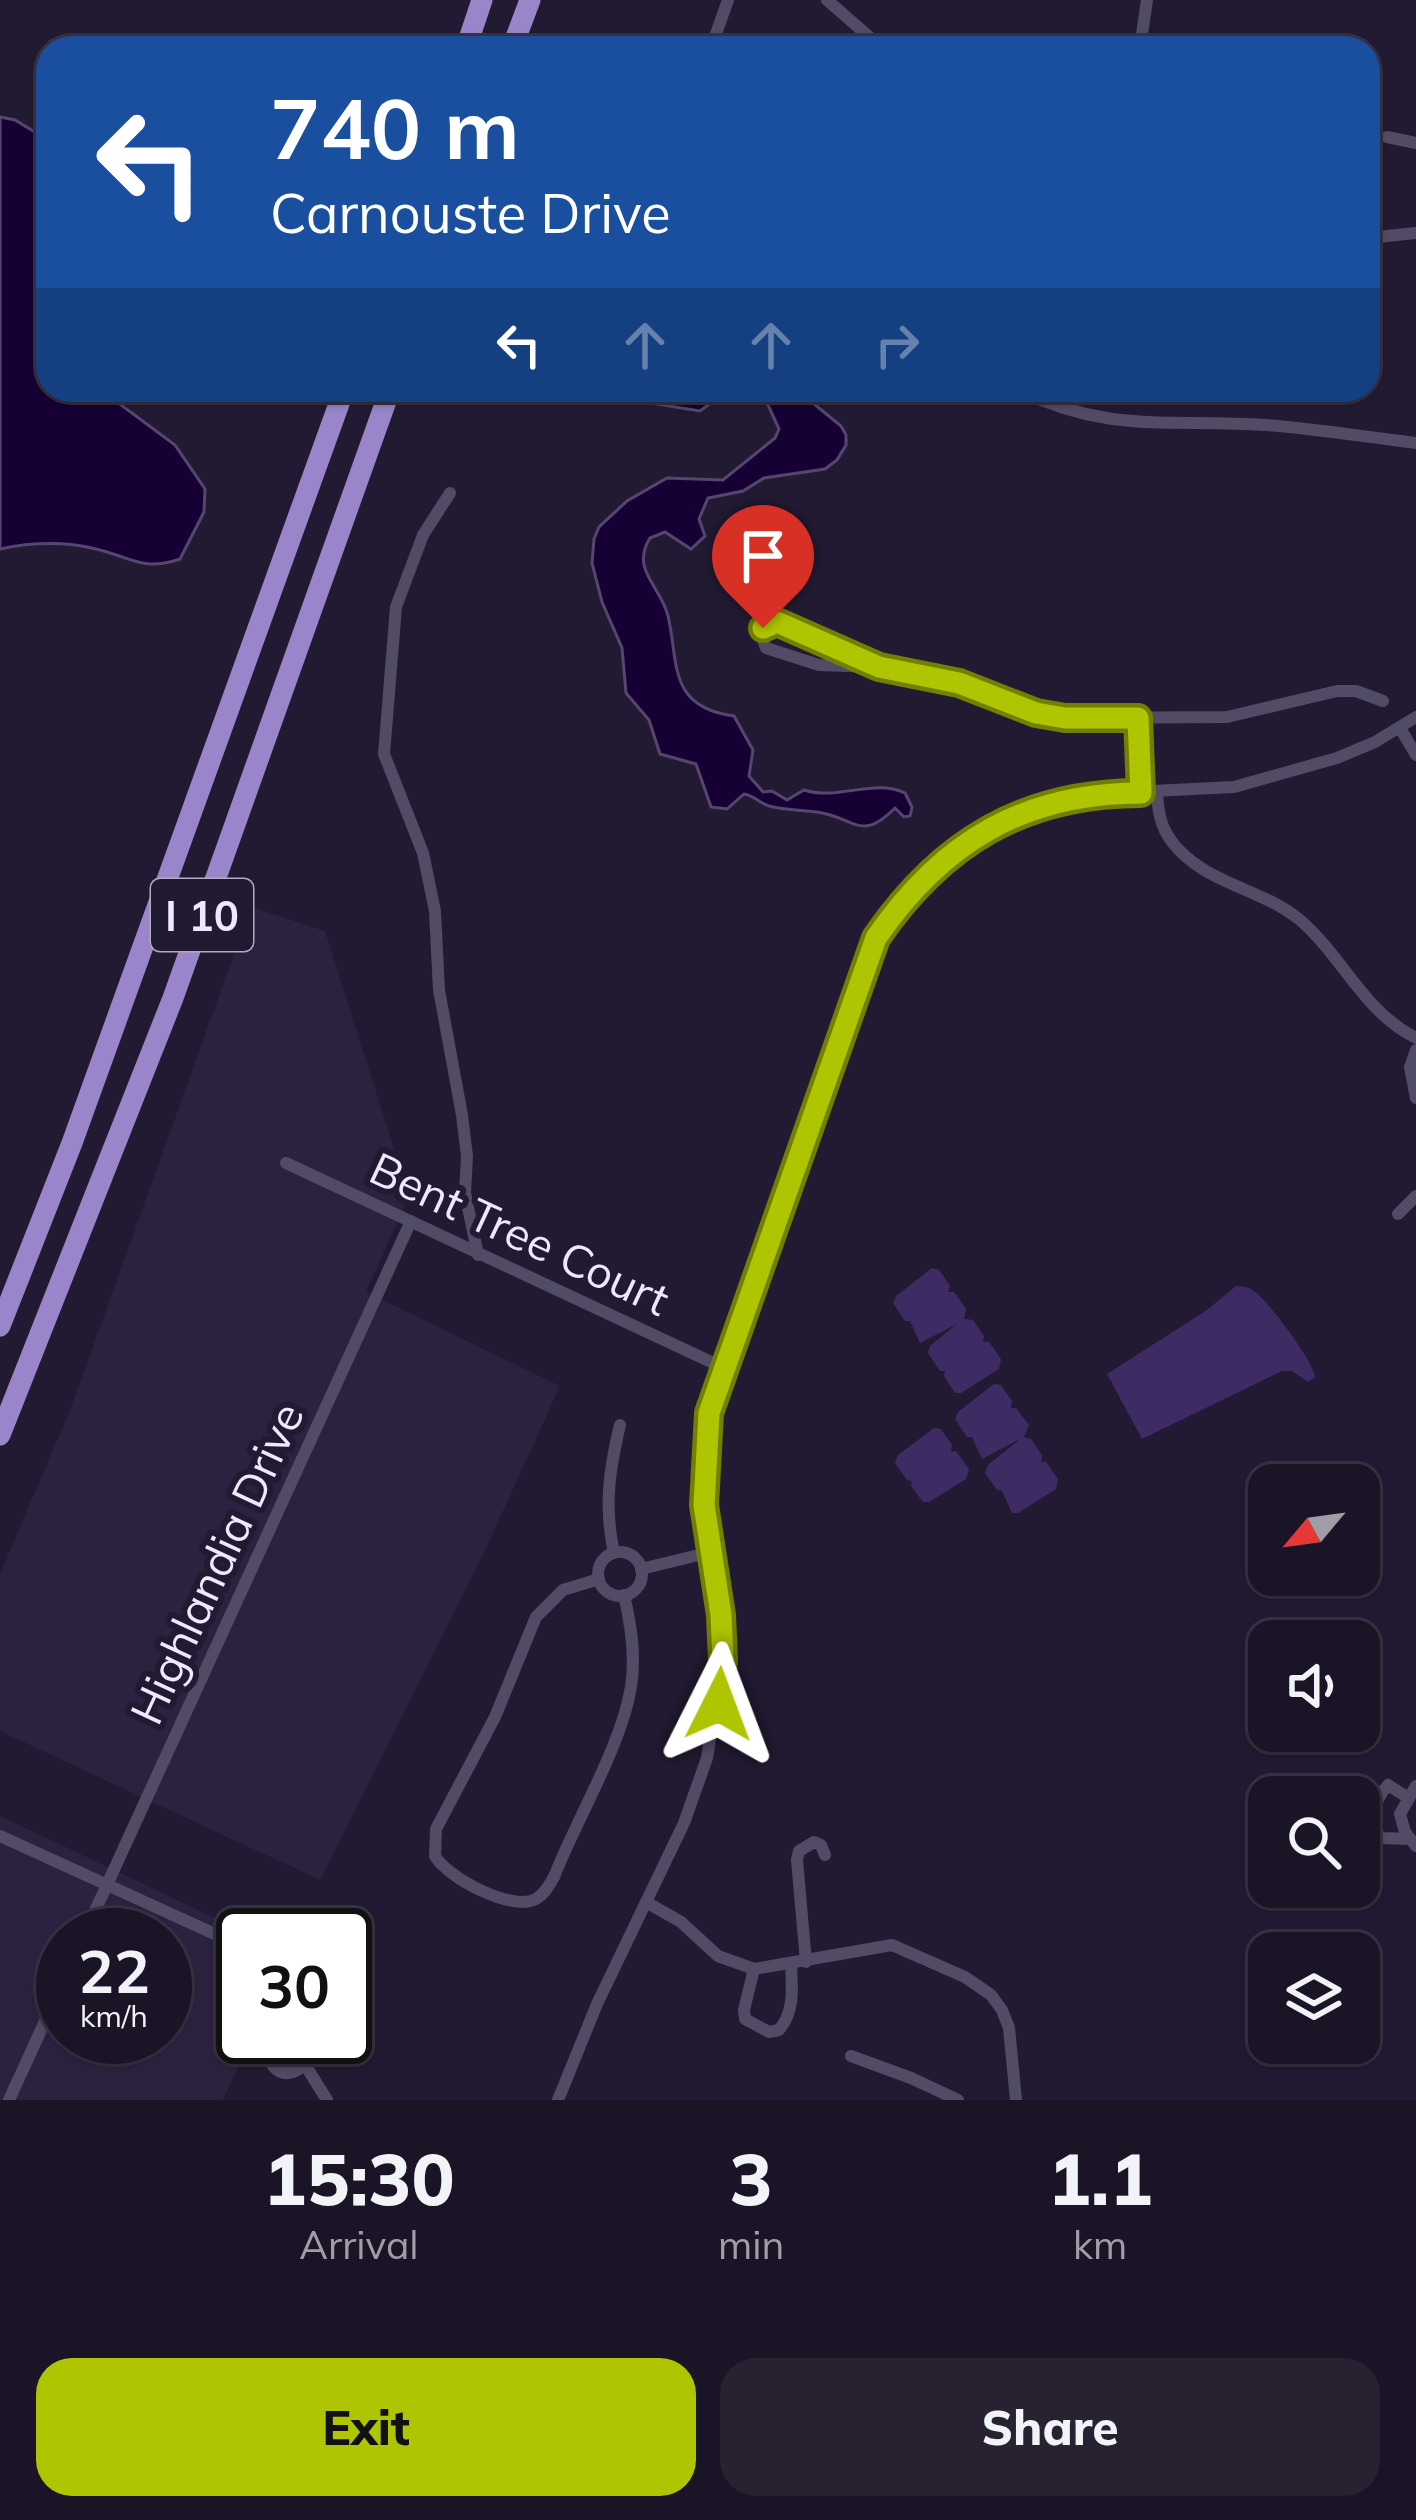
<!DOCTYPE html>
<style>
body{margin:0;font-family:Mulish,sans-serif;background:#272132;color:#f1f3f6;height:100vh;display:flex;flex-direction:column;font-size:45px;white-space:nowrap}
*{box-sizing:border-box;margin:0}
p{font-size:39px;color:#9f9ea7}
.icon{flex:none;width:66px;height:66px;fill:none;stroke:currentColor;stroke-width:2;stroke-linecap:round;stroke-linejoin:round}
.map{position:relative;height:2100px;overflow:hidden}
.drawer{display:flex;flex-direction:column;background:#1a1426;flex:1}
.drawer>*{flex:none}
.hud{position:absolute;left:36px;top:36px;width:1344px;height:366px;border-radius:36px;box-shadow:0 3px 9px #0004,0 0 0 3px #383343;background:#1a4fa0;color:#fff;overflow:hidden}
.needle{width:78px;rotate:241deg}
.tools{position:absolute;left:1248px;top:1464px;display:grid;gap:24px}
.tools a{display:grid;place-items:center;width:132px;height:132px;border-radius:24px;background:#1a1426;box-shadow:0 3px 9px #0004,0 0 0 3px #383343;font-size:60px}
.speed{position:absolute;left:36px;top:1908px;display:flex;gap:24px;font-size:60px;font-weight:700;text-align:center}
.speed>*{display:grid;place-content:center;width:156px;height:156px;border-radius:50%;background:#1a1426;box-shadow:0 3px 9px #0004,0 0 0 3px #383343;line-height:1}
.speed small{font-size:30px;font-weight:400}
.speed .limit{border:6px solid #111;border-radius:18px;background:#fff;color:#111}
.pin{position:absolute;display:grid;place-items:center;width:102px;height:102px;color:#fff;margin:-123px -51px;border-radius:50% 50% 50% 0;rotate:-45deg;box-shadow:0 0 12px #0007}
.pin .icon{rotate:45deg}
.me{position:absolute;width:132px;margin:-66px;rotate:3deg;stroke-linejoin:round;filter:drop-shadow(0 0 9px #0008)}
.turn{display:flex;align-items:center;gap:42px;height:252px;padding:0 36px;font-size:54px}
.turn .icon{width:156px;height:156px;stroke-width:2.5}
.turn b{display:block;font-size:84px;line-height:102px}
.lanes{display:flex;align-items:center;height:114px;padding:0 36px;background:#0003;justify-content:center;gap:60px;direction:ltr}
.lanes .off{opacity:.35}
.eta{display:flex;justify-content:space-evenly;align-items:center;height:204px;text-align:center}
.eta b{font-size:72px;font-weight:800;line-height:84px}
.action{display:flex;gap:24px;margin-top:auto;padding:24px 36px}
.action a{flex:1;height:138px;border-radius:36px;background:#b0c502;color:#111;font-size:48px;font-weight:800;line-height:138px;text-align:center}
.action a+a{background:#272132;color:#f1f3f6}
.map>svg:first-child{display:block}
.built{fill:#2c2240;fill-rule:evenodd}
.green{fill:#3f2b64}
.water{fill:#160034;stroke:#56466f;stroke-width:3}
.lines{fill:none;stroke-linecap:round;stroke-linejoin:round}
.street{stroke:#524b66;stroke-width:12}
.highway{stroke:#9a85ca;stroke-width:21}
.route-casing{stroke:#728001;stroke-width:30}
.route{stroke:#b0c502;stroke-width:21}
.labels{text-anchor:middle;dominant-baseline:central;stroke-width:12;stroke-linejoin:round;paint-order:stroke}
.shield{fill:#221a32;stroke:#b0abbe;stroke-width:3}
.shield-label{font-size:42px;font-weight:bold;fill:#ede9fa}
.street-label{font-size:45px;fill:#ede9fa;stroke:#221a32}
</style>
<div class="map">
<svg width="1416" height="2100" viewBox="0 0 1416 2100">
<rect width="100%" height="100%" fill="#221a32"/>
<g class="built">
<polygon points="251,907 325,931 409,1196 366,1292 560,1386 487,1546 320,1880 0,1731 0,1574 71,1408"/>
<path d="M0 1816 251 1935H243V2037H252L223 2100H0ZM63 1935H165V2037H63Z"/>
</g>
<g class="green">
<polygon points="932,1268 939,1270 950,1286 948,1292 954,1292 966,1309 964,1319 973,1320 984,1336 983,1342 989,1342 1001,1359 999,1369 961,1393 955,1393 944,1376 945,1371 940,1371 928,1353 930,1346 957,1324 920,1343 910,1321 905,1321 893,1303 896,1296"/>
<path d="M1236 1286C1246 1287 1247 1286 1255 1292 1268 1301 1314 1362 1315 1377L1308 1382 1292 1371H1282L1142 1439 1107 1374 1207 1310Z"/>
<polygon points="994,1384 1001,1385 1012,1401 1011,1408 1016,1408 1029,1425 1024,1437 1031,1439 1042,1455 1041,1462 1046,1462 1058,1479 1056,1489 1018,1513 1012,1513 1002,1491 997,1490 985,1473 988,1465 1020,1439 982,1459 972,1437 967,1437 955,1419 958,1412"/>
<polygon points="934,1428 941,1429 952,1445 951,1452 956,1451 969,1469 966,1479 929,1502 923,1502 911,1486 912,1481 907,1480 895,1463 898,1455"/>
</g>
<g class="water">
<path d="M0 117 15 120 48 140V390H101L175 445 205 489 204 512 180 559C142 572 131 557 96 549 63 541 33 542 0 549Z"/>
<polygon points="620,390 729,390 700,411 644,402"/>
<path d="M752 390H797L841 426 846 435V445L837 460 825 469 764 478 743 491 708 498 699 519 705 536 691 549 665 532 650 538C630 570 661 586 668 616 679 662 667 707 734 716L753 750 749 776 763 792 772 791 787 800 804 790C838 801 874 778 905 793L912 807 910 816 904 817 895 808C860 843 855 817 817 812 801 810 784 810 769 806 759 803 755 796 744 794L727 809 711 807 696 764 660 754 649 720 626 693 622 648 602 602 592 563 594 539 599 527 627 501 667 478 723 480 775 438 779 429 768 405Z"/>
</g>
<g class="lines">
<g class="street">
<polyline points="827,0 882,48"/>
<polyline points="711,48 728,0"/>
<polyline points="1140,48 1147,0"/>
<polyline points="1387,137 1416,143"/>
<polyline points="1368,238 1416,233"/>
<path d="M1019 390C1112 435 1170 418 1267 425 1317 429 1366 437 1416 443"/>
<polyline points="450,493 423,535 396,607 384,754 423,853 435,911 439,990 462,1115 467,1156 465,1193 478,1255"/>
<polyline points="879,667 777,622 763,628 761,635 766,648 819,665 879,667 959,683 1036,713 1065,718 1227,717 1337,691 1356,691 1383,701"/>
<polyline points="1138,719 1141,793"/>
<polyline points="1400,728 1416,755"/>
<path d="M1157 792C1158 816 1162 833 1180 851 1213 885 1264 890 1300 920 1343 957 1364 1012 1416 1038"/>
<polyline points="1416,1050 1410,1067 1416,1098"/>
<polyline points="286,1163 724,1368"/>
<polyline points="1398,1214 1416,1196"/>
<circle cx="620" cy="1574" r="22"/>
<path d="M614 1553C604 1507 609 1471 620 1425"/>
<polyline points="641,1569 711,1552"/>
<path d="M599 1579 563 1590 536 1617 495 1717 436 1829 435 1856C448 1878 512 1912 536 1899 545 1894 549 1885 554 1877 577 1818 621 1747 631 1687 636 1656 631 1625 624 1595"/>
<polyline points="1416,1786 1400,1814 1405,1832 1416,1846"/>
<path d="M1407 1797 1388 1785C1374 1800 1370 1819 1380 1838L1410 1839"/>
<polyline points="0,1836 241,1946"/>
<polyline points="646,1902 681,1922 718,1956 754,1969 892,1945 965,1977 991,1995 1002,2010 1009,2028 1016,2100"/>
<polyline points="84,1935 411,1221"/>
<polyline points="806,1962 797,1860 799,1851 814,1842 821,1845 825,1855"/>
<path d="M754 1969 744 2010 745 2019 769 2032 779 2030C795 2011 792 1988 791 1964"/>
<path d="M276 2037 268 2049C270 2093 327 2069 297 2037"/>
<polyline points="851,2056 911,2078 958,2100"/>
<polyline points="304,2063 327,2100"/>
<polyline points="9,2100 63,1982"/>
<polyline points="558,2100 597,2004 684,1823 707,1758 723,1660 721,1615 704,1505 709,1413 801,1142 876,938 902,900 934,871 996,825 1025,809 1060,799 1112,793 1234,787 1337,758 1375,742 1416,717"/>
</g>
<g class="highway">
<polyline points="466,48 482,0"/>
<polyline points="512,48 530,0"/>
<polyline points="0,1326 72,1143 344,390"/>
<polyline points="0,1435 173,998 390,390"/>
</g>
</g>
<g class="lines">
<g class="route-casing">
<path id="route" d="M719 1704 723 1660 721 1615 704 1505 709 1413 876 938C942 842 1024 793 1141 793L1138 718H1065L1036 713 959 683 879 667 777 622 763 628"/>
</g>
<use href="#route" class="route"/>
</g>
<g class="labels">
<rect class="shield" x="151" y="879" width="102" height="72" rx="9"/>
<g class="shield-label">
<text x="202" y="915">I 10</text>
</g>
<g class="street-label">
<text transform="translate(520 1233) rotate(25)">Bent Tree Court</text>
<text transform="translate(216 1563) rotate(-65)">Highlandia Drive</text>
</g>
</g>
</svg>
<div class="tools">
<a><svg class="needle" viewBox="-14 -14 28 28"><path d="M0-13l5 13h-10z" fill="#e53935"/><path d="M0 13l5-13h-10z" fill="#9f9ea7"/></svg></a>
<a><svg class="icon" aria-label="sound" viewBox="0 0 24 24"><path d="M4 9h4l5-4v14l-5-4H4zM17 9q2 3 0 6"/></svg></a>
<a><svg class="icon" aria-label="search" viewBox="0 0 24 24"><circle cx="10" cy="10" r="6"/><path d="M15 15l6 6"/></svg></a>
<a><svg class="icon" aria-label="layers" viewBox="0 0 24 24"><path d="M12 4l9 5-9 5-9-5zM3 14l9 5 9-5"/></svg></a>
</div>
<div class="speed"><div>22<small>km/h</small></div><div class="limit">30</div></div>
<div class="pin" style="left:763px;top:628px;background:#d93025"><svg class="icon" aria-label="arrive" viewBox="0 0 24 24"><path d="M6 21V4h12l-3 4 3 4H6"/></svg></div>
<svg class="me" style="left:719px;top:1704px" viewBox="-20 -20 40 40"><path d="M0-17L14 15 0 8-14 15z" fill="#b0c502" stroke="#fff" stroke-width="4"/></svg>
<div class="hud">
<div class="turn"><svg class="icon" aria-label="left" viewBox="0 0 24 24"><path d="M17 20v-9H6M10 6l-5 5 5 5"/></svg><div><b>740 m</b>Carnouste Drive</div></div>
<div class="lanes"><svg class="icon" aria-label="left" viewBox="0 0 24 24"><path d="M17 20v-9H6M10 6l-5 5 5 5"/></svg><svg class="icon off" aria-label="ahead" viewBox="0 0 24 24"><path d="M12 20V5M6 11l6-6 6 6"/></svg><svg class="icon off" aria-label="ahead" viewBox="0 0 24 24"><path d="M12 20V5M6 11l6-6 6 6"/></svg><svg class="icon off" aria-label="right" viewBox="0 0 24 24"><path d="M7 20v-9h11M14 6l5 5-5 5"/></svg></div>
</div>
</div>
<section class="drawer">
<div class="eta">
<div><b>15:30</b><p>Arrival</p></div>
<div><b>3</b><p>min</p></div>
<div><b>1.1</b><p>km</p></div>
</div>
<div class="action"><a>Exit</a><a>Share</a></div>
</section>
